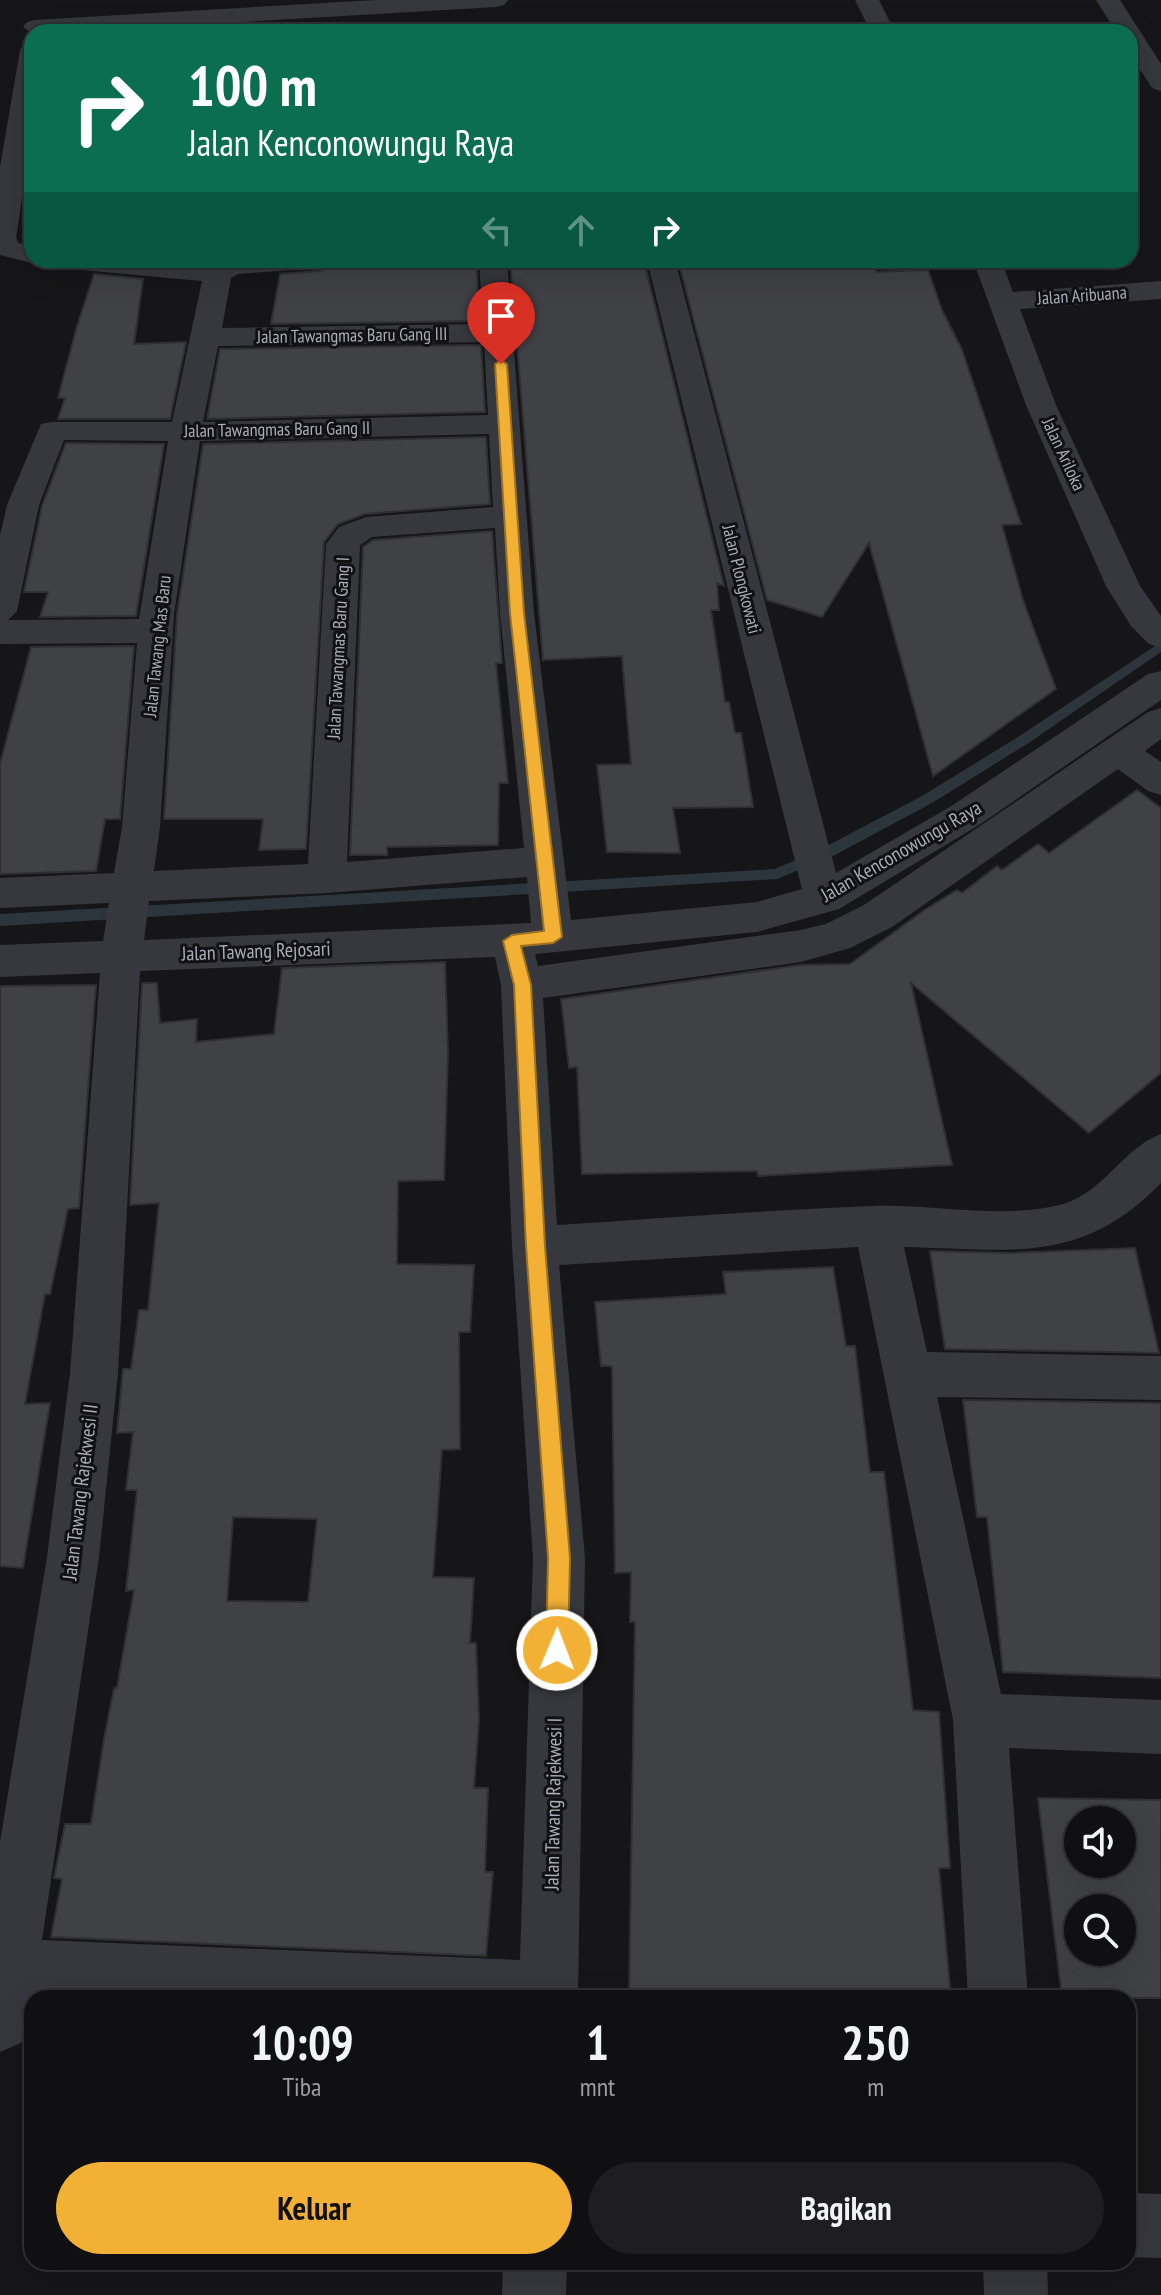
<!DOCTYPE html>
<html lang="id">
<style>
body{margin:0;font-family:"PT Sans Narrow",sans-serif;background:#1e1e20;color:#f1f3f6;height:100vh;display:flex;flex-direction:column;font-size:30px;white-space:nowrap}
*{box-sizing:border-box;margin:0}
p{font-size:26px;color:#9c9d9f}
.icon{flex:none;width:44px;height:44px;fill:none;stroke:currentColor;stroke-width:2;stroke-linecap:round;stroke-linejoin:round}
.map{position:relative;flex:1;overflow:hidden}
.panel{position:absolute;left:24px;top:1990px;width:1112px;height:280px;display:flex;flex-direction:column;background:#101012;border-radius:24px;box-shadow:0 8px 32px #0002,0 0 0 2px #303032}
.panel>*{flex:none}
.banner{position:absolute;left:24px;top:24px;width:1114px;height:244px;border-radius:24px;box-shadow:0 8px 32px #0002,0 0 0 2px #303032;background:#0b6e4f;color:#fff;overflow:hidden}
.buttons{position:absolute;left:1064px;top:1806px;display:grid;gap:16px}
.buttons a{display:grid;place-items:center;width:72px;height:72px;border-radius:50%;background:#101012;box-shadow:0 8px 32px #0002,0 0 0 2px #303032;font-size:40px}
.pin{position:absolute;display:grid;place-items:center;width:68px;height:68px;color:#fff;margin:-82px -34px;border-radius:50% 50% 50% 0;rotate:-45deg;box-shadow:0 0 8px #0007}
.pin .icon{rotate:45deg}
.me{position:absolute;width:88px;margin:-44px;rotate:1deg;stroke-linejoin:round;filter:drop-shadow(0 0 6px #0008)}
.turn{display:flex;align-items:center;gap:28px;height:168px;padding:0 32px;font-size:36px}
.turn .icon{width:104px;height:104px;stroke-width:2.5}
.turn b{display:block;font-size:56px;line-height:68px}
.lanes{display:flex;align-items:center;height:76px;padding:0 32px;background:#0003;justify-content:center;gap:40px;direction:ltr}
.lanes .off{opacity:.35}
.eta{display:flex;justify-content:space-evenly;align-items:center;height:136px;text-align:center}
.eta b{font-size:48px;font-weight:700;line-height:56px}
.cta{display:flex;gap:16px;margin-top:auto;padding:16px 32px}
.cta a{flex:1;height:92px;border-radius:48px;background:#f2b134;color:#111;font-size:32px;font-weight:700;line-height:92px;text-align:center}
.cta a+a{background:#1e1e20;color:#f1f3f6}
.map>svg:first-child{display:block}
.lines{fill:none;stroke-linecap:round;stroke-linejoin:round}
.stream{fill:#2c353c;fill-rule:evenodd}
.building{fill:#404145;stroke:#303034;stroke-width:2;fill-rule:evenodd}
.minor{fill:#37383d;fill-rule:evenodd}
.route{fill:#f2b134;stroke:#9d7322;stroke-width:2}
.labels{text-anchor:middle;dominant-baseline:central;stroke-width:6;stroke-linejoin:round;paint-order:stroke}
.far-street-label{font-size:18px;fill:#a8adb8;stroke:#111113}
.street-label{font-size:20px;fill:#a8adb8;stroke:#111113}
</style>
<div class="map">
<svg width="1161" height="2295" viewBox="0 0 1161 2295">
<rect width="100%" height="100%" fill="#161618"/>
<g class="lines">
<polygon class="stream" points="1161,642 1161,652 1027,744 932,803 833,856 777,879 0,926 0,914 775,869 823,848 922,796 1018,737"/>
</g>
<g class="building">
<polygon points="428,260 476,260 480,321 271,324 280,274 320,271 334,266 388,266 388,263"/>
<polygon points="510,260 581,260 582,265 638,263 639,266 645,265 724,586 717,583 719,610 711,610 725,702 729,702 735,733 741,733 753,807 673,808 680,853 607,852 597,765 631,764 622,656 543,660"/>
<polygon points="764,260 873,260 876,272 928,270 942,310 962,350 1021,524 1002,525 1023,600 1056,689 933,776 869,543 822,617 767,600 679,264"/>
<polygon points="94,274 143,279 134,344 186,342 170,419 58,419 65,398 58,398 77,326"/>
<polygon points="481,345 485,412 207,419 220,349"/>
<polygon points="486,437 490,504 365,514 338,524 324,542 306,849 259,850 263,819 164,819 177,614 203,444"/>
<polygon points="66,443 164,444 136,616 40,617 48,592 24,592 42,506"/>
<polygon points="492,531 502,663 496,663 508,783 499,783 498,845 387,847 387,855 350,855 363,547 373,540"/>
<polygon points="134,646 120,819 105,819 96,871 0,874 0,764 31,647"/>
<polygon points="1137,790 1161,808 1161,1073 1089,1133 911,983 952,1165 758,1176 757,1171 582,1174 577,1067 569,1068 561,999 800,965 850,964 926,909 957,890 962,893 997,866 1002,870 1038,844 1049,853"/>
<path d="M445 962 448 1054 444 1180 398 1181 397 1264 474 1265 470 1332H459L460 1449 442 1450 433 1577 474 1578 470 1643H476L479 1718 474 1788H488L485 1872H493L486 1956 51 1937 62 1879 54 1878 65 1824H91L104 1739 114 1688H117L134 1590 126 1591 137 1490H126L133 1432 117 1433 123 1369H131L139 1310H148L159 1203 130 1205 142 983H157L160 1023 197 1019 196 1042 274 1034 282 968ZM233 1517 317 1519 308 1602 227 1601Z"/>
<polygon points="96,985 79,1208 68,1209 50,1294 45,1294 25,1404 50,1403 23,1568 0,1566 0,986"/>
<polygon points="1135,1248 1159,1353 945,1349 930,1251 1010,1253"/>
<polygon points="833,1267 846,1346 855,1346 870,1472 884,1472 913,1710 939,1712 950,1868 939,1868 951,1998 629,1998 635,1622 630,1622 631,1572 615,1573 612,1366 601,1366 595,1302 726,1294 723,1272"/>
<polygon points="963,1400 1161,1403 1161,1678 1003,1672 987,1517 977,1517"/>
<path d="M1038 1798 1161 1800V1998H1062ZM1078 1820H1122V1864H1078ZM1078 1908H1122V1952H1078Z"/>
</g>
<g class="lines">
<g class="minor">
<polygon points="375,0 508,0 504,5 496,7 73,32 32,33 23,27 27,22 35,20"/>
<polygon points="855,0 879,0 895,32 871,32"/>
<polygon points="1096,0 1120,0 1161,64 1161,91 1152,88 1130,54 1130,32 1116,32"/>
<polygon points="32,43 32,131 16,238 19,243 32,246 32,260 43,260 32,263 0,255 0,167 20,50 23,45"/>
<path d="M46 260H156L213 265 222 260H334L330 266 320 268 238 274 231 278 222 328 483 324 479 260H507L534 613 571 920 757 902 802 889 647 260H675L836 873 953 805 1148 674 1161 671V700L979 825 839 909 757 932 535 954 538 966 801 930 826 924 864 905 1148 712 1161 708V739L1145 751 1161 762V795L1148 791 1118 769 892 927 850 948 801 962 543 998 557 1225C662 1218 768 1210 874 1206 934 1204 1006 1220 1063 1204 1104 1192 1123 1148 1161 1134V1183C1081 1266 1009 1249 904 1247L927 1352 1161 1356V1400L937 1397 1001 1694 1161 1700V1754L1009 1748 1028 1998H968L953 1720 858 1247 559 1265 585 1558 578 1998H32L30 2022 21 2043 0 2052V1842L47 1557 70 1373 100 973 0 977V945L103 941 109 903 0 908V878L114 873 122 827 137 643 0 644V535L7 505 41 424 52 422H172L202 281 60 268 50 266ZM484 342 488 415 203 422 218 346ZM489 434 493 507 366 517 339 527 326 544 308 864 154 871 160 827 174 614 200 441ZM64 440 168 441 139 619 8 620 17 611 39 505ZM495 528 500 613 524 848 347 862 360 545 372 537ZM527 877 531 923 144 940 149 901 327 893ZM495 957 501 985 512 1246 533 1558 520 1960 42 1940 99 1557 118 1373 140 971Z"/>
<polygon points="973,260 1001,260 1013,292 1161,281 1161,299 1020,309 1056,405 1140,586 1161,616 1161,648 1149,644 1131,626 1106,586 1026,405"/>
<polygon points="1128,2193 1161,2194 1161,2258 1128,2257"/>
<polygon points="503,2262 567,2262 566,2295 502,2295"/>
<polygon points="983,2262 1047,2262 1048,2295 984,2295"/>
</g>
</g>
<polygon class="route" points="501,360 507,364 524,613 562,937 553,943 521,946 531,985 545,1246 570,1558 568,1650 564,1658 557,1661 549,1658 546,1650 548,1558 526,1246 514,985 503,941 512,935 544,931 510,613 495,364"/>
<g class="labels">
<g class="far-street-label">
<text transform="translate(1082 295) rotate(-4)">Jalan Aribuana</text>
<text transform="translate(352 335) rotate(-1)">Jalan Tawangmas Baru Gang III</text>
<text transform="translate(277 429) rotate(-1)">Jalan Tawangmas Baru Gang II</text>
<text transform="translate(1064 454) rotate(65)">Jalan Ariloka</text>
<text transform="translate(742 579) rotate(76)">Jalan Plongkowati</text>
<text transform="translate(157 646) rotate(-84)">Jalan Tawang Mas Baru</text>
<text transform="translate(338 648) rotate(-87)">Jalan Tawangmas Baru Gang I</text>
</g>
<g class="street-label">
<text transform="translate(901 851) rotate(-30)">Jalan Kenconowungu Raya</text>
<text transform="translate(256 951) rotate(-2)">Jalan Tawang Rejosari</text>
<text transform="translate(80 1492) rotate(-83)">Jalan Tawang Rajekwesi II</text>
<text transform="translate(553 1804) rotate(-89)">Jalan Tawang Rajekwesi I</text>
</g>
</g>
</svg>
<div class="buttons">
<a><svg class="icon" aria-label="sound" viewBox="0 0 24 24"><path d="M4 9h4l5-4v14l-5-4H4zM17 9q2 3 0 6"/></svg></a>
<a><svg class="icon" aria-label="search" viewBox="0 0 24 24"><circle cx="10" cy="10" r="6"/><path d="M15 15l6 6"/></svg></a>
</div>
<div class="pin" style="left:501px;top:364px;background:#d93025"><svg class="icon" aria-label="arrive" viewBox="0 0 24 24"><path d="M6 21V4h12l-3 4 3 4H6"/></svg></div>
<svg class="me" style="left:557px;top:1650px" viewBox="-20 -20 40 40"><circle r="17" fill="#f2b134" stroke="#fff" stroke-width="3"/><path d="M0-11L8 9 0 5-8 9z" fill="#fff"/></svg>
<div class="banner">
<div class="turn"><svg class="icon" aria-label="right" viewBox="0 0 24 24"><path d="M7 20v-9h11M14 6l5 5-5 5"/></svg><div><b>100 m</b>Jalan Kenconowungu Raya</div></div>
<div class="lanes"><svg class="icon off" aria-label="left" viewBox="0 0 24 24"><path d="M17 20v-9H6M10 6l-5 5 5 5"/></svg><svg class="icon off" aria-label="ahead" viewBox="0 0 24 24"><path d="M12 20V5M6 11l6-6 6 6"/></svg><svg class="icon" aria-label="right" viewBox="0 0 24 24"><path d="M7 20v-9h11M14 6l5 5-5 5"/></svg></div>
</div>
<section class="panel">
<div class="eta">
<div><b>10:09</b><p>Tiba</p></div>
<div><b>1</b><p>mnt</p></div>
<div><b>250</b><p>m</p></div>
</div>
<div class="cta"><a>Keluar</a><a>Bagikan</a></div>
</section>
</div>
